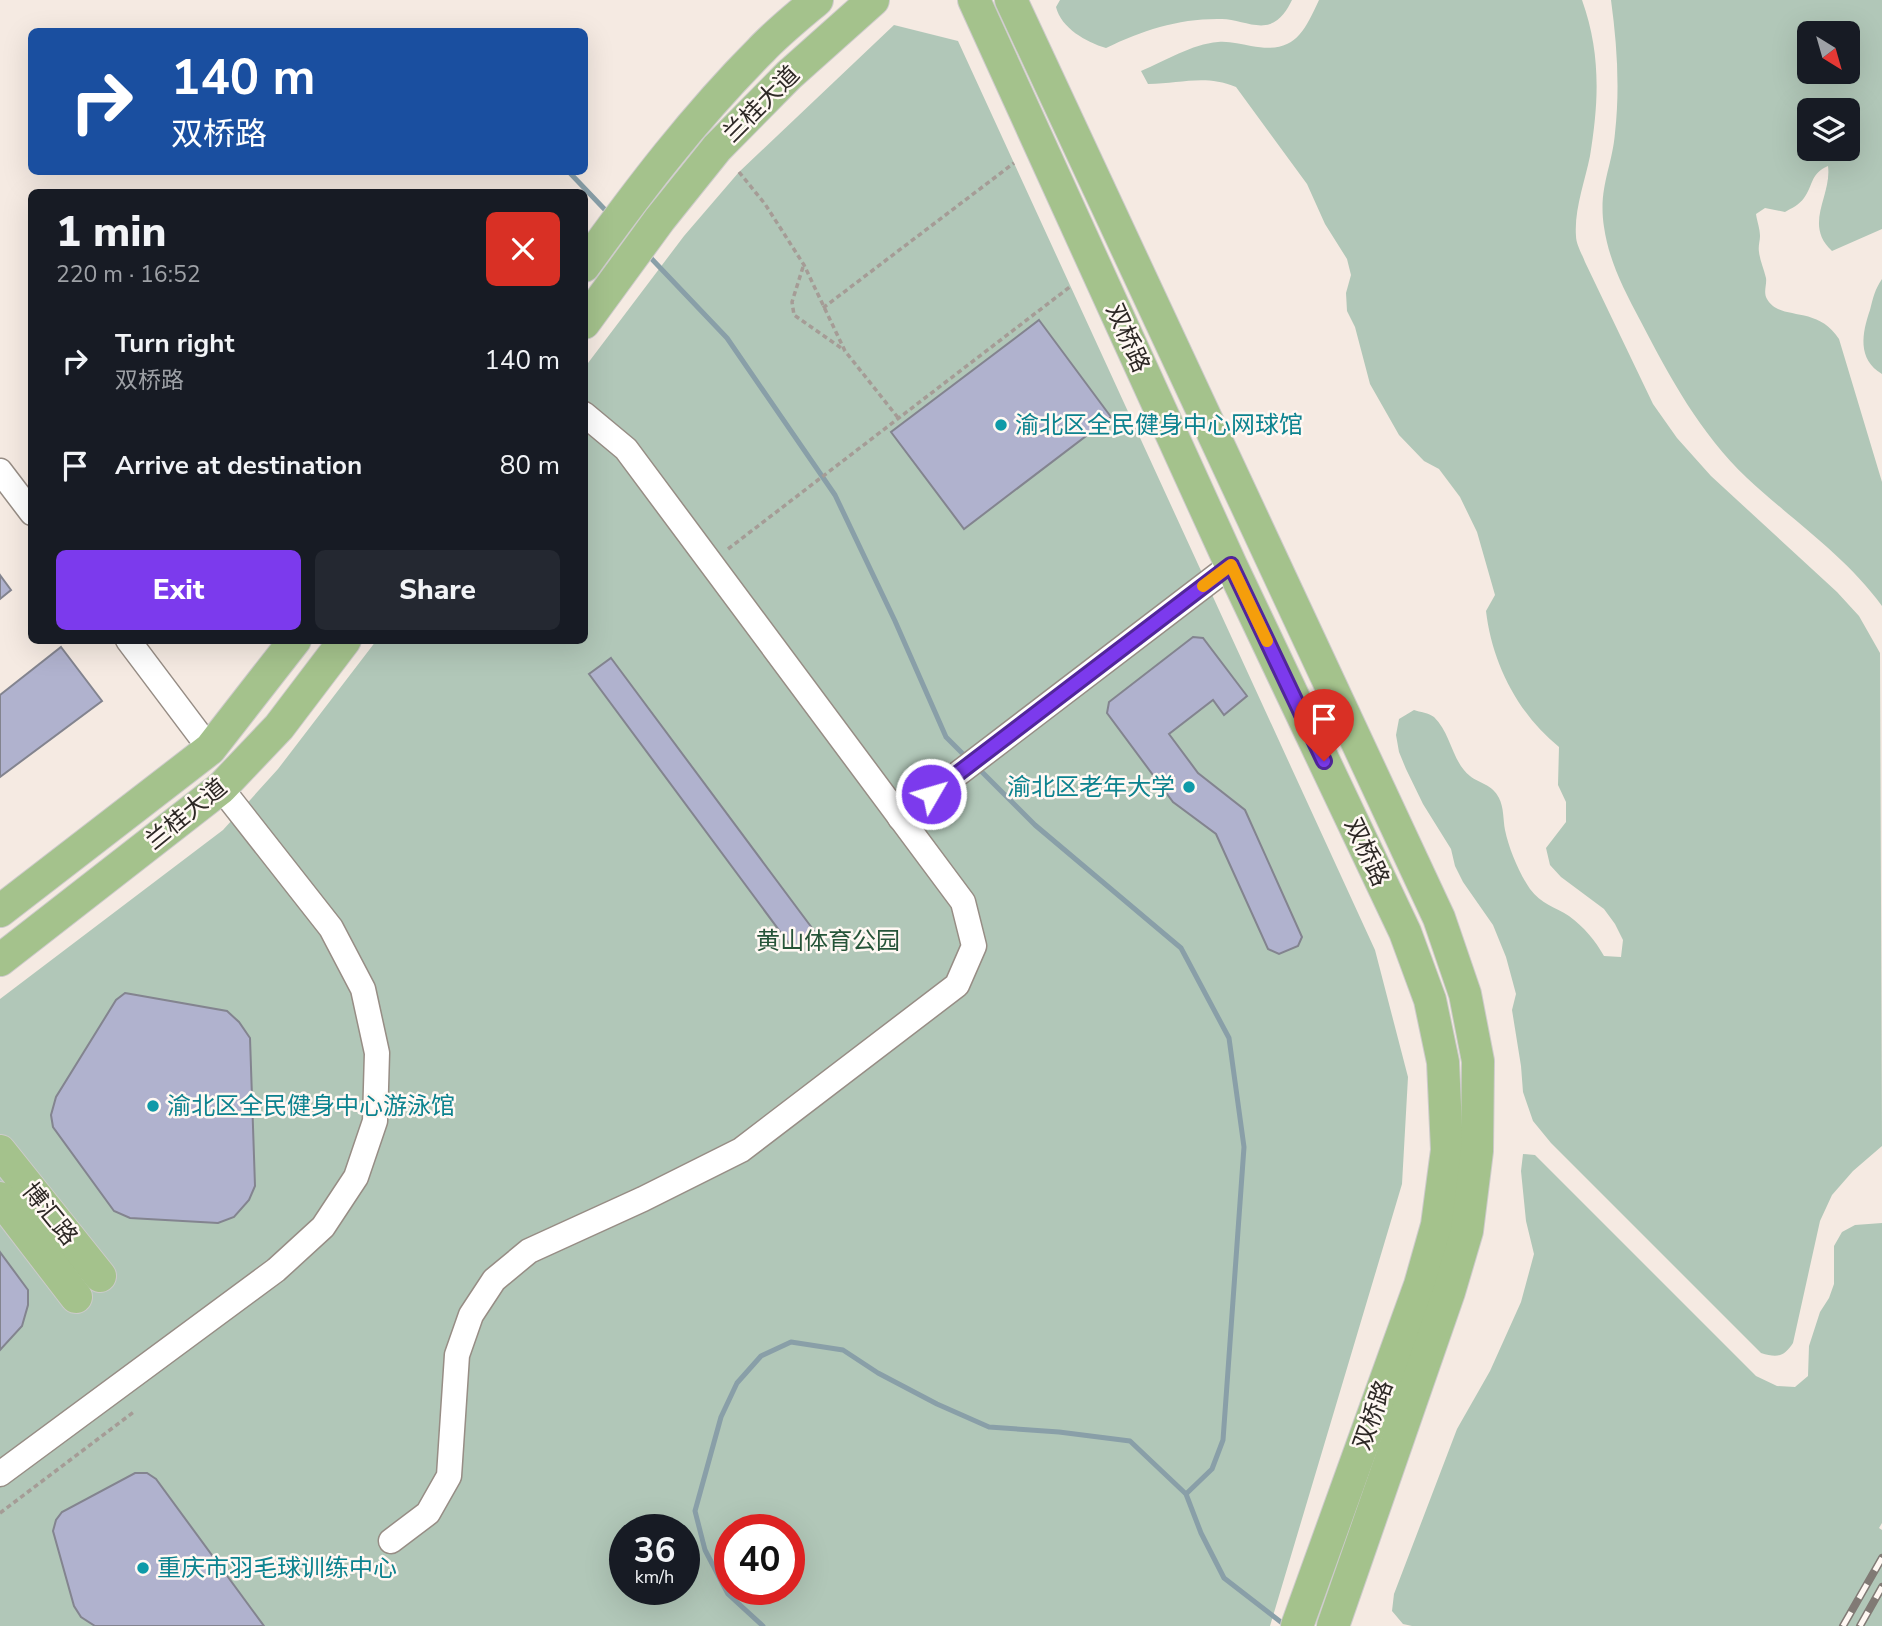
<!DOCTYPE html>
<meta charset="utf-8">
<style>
body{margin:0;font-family:"Nunito Sans","Noto Sans SC",sans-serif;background:#242831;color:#f1f3f6;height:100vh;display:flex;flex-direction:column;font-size:26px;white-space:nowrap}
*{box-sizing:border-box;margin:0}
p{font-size:23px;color:#9ea1a6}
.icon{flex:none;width:38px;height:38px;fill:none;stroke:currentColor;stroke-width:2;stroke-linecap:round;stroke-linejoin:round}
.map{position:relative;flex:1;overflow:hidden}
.sheet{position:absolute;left:28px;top:189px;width:560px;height:455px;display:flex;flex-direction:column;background:#171b24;border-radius:10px;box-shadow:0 7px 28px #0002}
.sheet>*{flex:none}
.hud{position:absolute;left:28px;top:28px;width:560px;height:147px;border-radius:10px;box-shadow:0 7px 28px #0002;background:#1a4fa0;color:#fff;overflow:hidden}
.needle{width:46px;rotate:143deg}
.buttons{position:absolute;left:1797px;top:21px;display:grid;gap:14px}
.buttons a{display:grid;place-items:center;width:63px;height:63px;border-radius:10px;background:#171b24;box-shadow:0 7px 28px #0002;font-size:35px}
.speed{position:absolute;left:609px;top:1514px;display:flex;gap:14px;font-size:35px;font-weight:700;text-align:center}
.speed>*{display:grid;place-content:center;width:91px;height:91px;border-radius:50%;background:#171b24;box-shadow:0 7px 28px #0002;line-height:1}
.speed small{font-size:18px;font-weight:400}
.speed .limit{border:10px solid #d22;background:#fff;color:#111}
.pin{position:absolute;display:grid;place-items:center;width:60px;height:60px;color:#fff;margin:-72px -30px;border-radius:50% 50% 50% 0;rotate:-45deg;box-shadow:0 0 7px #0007}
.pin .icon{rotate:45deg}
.me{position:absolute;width:77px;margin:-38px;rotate:52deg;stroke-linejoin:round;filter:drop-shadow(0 0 5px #0008)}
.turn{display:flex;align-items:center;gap:24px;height:147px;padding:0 28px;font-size:32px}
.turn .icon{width:91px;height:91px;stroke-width:2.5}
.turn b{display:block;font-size:49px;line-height:60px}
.round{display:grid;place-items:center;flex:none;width:74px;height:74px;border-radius:10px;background:#242831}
.overview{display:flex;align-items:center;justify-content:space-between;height:119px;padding:0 28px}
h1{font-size:42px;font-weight:800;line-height:52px}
.action{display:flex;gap:14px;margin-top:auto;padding:14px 28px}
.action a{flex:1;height:80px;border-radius:10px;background:#7c3aed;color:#fff;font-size:28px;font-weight:800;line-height:80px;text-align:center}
.action a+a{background:#242831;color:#f1f3f6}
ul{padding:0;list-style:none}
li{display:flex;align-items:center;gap:21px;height:105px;padding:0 28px}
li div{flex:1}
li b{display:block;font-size:26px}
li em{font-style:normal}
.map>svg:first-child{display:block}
.green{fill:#b1c7b8;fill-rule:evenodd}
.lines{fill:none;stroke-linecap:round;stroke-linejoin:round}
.stream{stroke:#899fa8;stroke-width:5}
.building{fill:#b0b2ce;stroke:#83848f;stroke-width:2}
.minor-casing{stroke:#978d85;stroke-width:27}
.major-casing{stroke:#cdcbcb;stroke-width:34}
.path{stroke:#a59c96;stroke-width:3.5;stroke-dasharray:5 3.5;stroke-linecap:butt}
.minor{stroke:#fff;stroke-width:24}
.major{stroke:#a4c28c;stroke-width:32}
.rail-casing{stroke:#817a75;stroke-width:8}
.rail{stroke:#fff8f3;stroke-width:5;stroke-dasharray:16;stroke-linecap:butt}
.route-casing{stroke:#51269a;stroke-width:18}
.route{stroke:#7c3aed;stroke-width:12}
.slow{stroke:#f59e0b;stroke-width:12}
.culture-dot{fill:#0f9aa8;stroke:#fff8f3;stroke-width:2.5}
.labels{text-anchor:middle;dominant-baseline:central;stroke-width:5;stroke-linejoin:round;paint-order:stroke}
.street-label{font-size:24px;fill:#2d2825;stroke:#fff8f3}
.culture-label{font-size:24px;fill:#0d838f;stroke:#fff8f3;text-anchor:start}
.park-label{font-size:24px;fill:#255438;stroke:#fff8f3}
</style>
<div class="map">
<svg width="1882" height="1626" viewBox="0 0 1882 1626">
<rect width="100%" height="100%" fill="#f5eae2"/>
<g class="green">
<path d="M1060 0H1292C1287 10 1281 20 1270 24 1256 29 1237 19 1222 19 1180 18 1143 30 1106 48 1086 42 1061 28 1056 7Z"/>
<path d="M1319 0H1582C1601 53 1599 101 1590 156 1585 181 1574 210 1576 236 1576 244 1582 254 1585 262L1653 404 1677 438 1711 476 1837 592 1859 616 1880 653 1882 1146 1853 1171 1832 1195 1820 1221 1793 1343C1784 1357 1777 1358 1761 1353L1551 1143 1533 1121 1523 1092 1521 1066 1512 1010 1516 994 1506 957 1493 925 1463 882 1455 866 1451 849 1423 804 1406 769 1399 752 1396 735 1399 719 1414 710C1420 712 1429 713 1434 717 1451 733 1452 762 1470 776 1480 784 1492 784 1499 798 1504 808 1503 819 1505 830 1509 849 1519 873 1530 889 1541 904 1555 907 1569 916 1584 927 1595 940 1604 956L1621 957 1623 940 1615 924 1604 909 1561 877 1550 865 1546 848 1566 822V802L1558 785 1559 747C1518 714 1492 663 1486 611L1495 595 1477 532 1460 497 1439 469 1424 461 1399 435 1370 384 1355 327 1347 311 1346 293 1351 275 1347 259 1325 224 1307 184 1236 87C1204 74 1181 84 1148 84L1141 71C1165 61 1192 44 1218 42 1229 41 1240 44 1251 46 1293 54 1303 35 1319 0Z"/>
<path d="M1611 0H1882V229L1832 251C1803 224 1832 196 1828 166 1810 174 1814 184 1804 198 1799 205 1792 208 1785 212L1765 208 1756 214C1757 221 1760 229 1760 236 1760 241 1758 246 1759 252 1760 261 1764 269 1766 278 1767 285 1763 292 1767 299 1780 322 1817 304 1839 339L1882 482V606C1845 555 1793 521 1747 478 1700 433 1670 378 1640 320 1624 290 1609 261 1604 227 1598 188 1612 168 1615 133 1620 88 1617 44 1611 0ZM1810 33H1848V72H1810ZM1810 110H1848V149H1810Z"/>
<path d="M894 25 958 41 1375 950 1408 1077 1402 1184 1270 1626H0V999L223 830 278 769 376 641 584 640 585 367 684 236 739 172ZM625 1530H684V1589H625ZM730 1530H789V1589H730Z"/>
<path d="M1882 279V374C1857 359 1862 333 1870 310 1873 298 1875 289 1882 279Z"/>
<polygon points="1523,1154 1535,1155 1756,1376 1777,1386 1795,1387 1808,1376 1809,1346 1820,1312 1829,1298 1834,1284 1834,1246 1842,1232 1855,1225 1882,1223 1882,1523 1879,1528 1882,1530 1882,1626 1412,1626 1403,1624 1392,1611 1394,1594 1457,1429 1490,1371 1521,1302 1534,1254 1526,1221 1521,1171"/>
</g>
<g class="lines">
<g class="stream">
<polyline points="569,172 610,215"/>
<polyline points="648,255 727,338 835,495 895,621 946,737 968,759"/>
<polyline points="978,768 1035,825 1181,948 1229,1038 1244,1147 1223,1440 1212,1469 1186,1494"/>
<polyline points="763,1626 728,1594 705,1550 695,1511 721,1417 737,1383 761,1356 791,1342 843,1350 878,1373 937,1404 989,1427 1059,1432 1130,1441 1186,1494 1201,1533 1224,1578 1286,1626"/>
</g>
</g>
<g class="building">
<polygon points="1039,320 1111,417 964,529 891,432"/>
<polygon points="0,575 11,590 0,599"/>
<polygon points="1193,637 1203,638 1247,696 1224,715 1213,700 1169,734 1198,773 1245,810 1302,937 1298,946 1279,954 1268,949 1216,834 1173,802 1107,713 1109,702"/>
<polygon points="61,647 102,701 0,777 0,695"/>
<polygon points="611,658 815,932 793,949 589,674"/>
<polygon points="125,993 227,1011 239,1022 250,1038 255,1186 249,1200 234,1217 218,1223 130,1218 114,1211 53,1127 51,1115 56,1097 116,1000"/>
<polygon points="0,1252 28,1290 28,1305 22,1326 0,1350"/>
<polygon points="135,1473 147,1473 156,1479 264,1626 95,1626 81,1617 74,1606 53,1531 56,1520 62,1512"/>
</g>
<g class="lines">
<g class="minor-casing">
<g id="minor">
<polyline points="0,471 32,513"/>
<polyline points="128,640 210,749"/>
<polyline points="900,818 1231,565"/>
<polyline points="0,1474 276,1270 323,1227 356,1177 375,1121 377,1053 363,989 331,928 221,788"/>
<polyline points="391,1541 428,1513 449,1476 457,1355 471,1315 494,1280 529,1251 643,1199 741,1150 957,985 974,946 963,902 626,449 584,414"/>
</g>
</g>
<g class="major-casing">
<g id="major">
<polyline points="974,0 1231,565 1405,932 1430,1000 1443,1062 1447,1150 1437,1225 1420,1285 1297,1626"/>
<polyline points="1011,0 1439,918 1465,994 1478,1061 1477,1151 1467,1231 1449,1292 1333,1626"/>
<path d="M584 266C638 191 695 116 761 50 778 32 798 16 817 0"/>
<polyline points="584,323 660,219 717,148 789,75 873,0"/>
<polyline points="0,911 210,749 295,640"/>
<polyline points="0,960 221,788 279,727 345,640"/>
<polyline points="0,1151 100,1276"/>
<polyline points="0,1198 76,1297"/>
</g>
</g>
<g class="path">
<polyline points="739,172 765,204 804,265 845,351 899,419"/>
<polyline points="803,267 792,302 794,315 844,350"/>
<polyline points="823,308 1014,163"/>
<polyline points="728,549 1071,286"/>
<polyline points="0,1513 135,1411"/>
</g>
<use href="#minor" class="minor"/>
<use href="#major" class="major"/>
<g class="rail-casing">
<g id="rail">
<polyline points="1843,1626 1882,1558"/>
<polyline points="1860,1626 1882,1587"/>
</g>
</g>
<use href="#rail" class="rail"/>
</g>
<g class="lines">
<g class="route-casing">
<polyline id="route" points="931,794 1231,565 1324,761"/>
</g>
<use href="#route" class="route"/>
<polyline class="slow" points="1203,586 1231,565 1267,641"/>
</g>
<g class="culture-dot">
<circle cx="1001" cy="425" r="7"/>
<circle cx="1189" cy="787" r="7"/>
<circle cx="153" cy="1106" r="7"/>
<circle cx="143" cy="1568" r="7"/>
</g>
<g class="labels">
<g class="street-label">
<text transform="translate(761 104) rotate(-45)">兰桂大道</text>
<text transform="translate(1128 338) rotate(66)">双桥路</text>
<text transform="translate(186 814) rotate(-39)">兰桂大道</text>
<text transform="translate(1367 852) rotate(65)">双桥路</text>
<text transform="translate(50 1214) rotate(51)">博汇路</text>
<text transform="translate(1373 1415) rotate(-70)">双桥路</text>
</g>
<g class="culture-label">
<text x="1015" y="425">渝北区全民健身中心网球馆</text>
<text x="1175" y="787" text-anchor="end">渝北区老年大学</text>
<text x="167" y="1106">渝北区全民健身中心游泳馆</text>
<text x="157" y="1568">重庆市羽毛球训练中心</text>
</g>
<g class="park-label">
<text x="828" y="941">黄山体育公园</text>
</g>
</g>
</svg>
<div class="buttons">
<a><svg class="needle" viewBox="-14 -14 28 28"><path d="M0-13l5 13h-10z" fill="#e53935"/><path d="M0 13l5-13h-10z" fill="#9ea1a6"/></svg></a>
<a><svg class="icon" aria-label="layers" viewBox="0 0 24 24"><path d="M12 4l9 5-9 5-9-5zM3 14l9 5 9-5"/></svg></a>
</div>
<div class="speed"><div>36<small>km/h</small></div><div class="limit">40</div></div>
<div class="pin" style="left:1324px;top:761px;background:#d93025"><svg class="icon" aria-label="arrive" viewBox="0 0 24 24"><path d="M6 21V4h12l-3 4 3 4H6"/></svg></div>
<svg class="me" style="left:931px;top:794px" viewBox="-20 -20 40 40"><circle r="17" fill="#7c3aed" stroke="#fff" stroke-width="3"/><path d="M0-11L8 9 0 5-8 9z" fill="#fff"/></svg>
<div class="hud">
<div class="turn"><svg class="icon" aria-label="right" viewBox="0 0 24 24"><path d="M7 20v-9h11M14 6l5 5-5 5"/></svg><div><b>140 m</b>双桥路</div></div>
</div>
<section class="sheet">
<div class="overview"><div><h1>1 min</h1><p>220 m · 16:52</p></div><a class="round" style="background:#d93025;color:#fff"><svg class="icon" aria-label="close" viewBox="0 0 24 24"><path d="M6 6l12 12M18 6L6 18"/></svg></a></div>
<ul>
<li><svg class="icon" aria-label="right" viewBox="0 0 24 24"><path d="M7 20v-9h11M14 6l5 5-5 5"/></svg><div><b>Turn right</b><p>双桥路</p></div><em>140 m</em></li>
<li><svg class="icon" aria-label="arrive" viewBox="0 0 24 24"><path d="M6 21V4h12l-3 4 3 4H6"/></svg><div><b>Arrive at destination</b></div><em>80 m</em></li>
</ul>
<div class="action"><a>Exit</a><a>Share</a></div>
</section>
</div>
